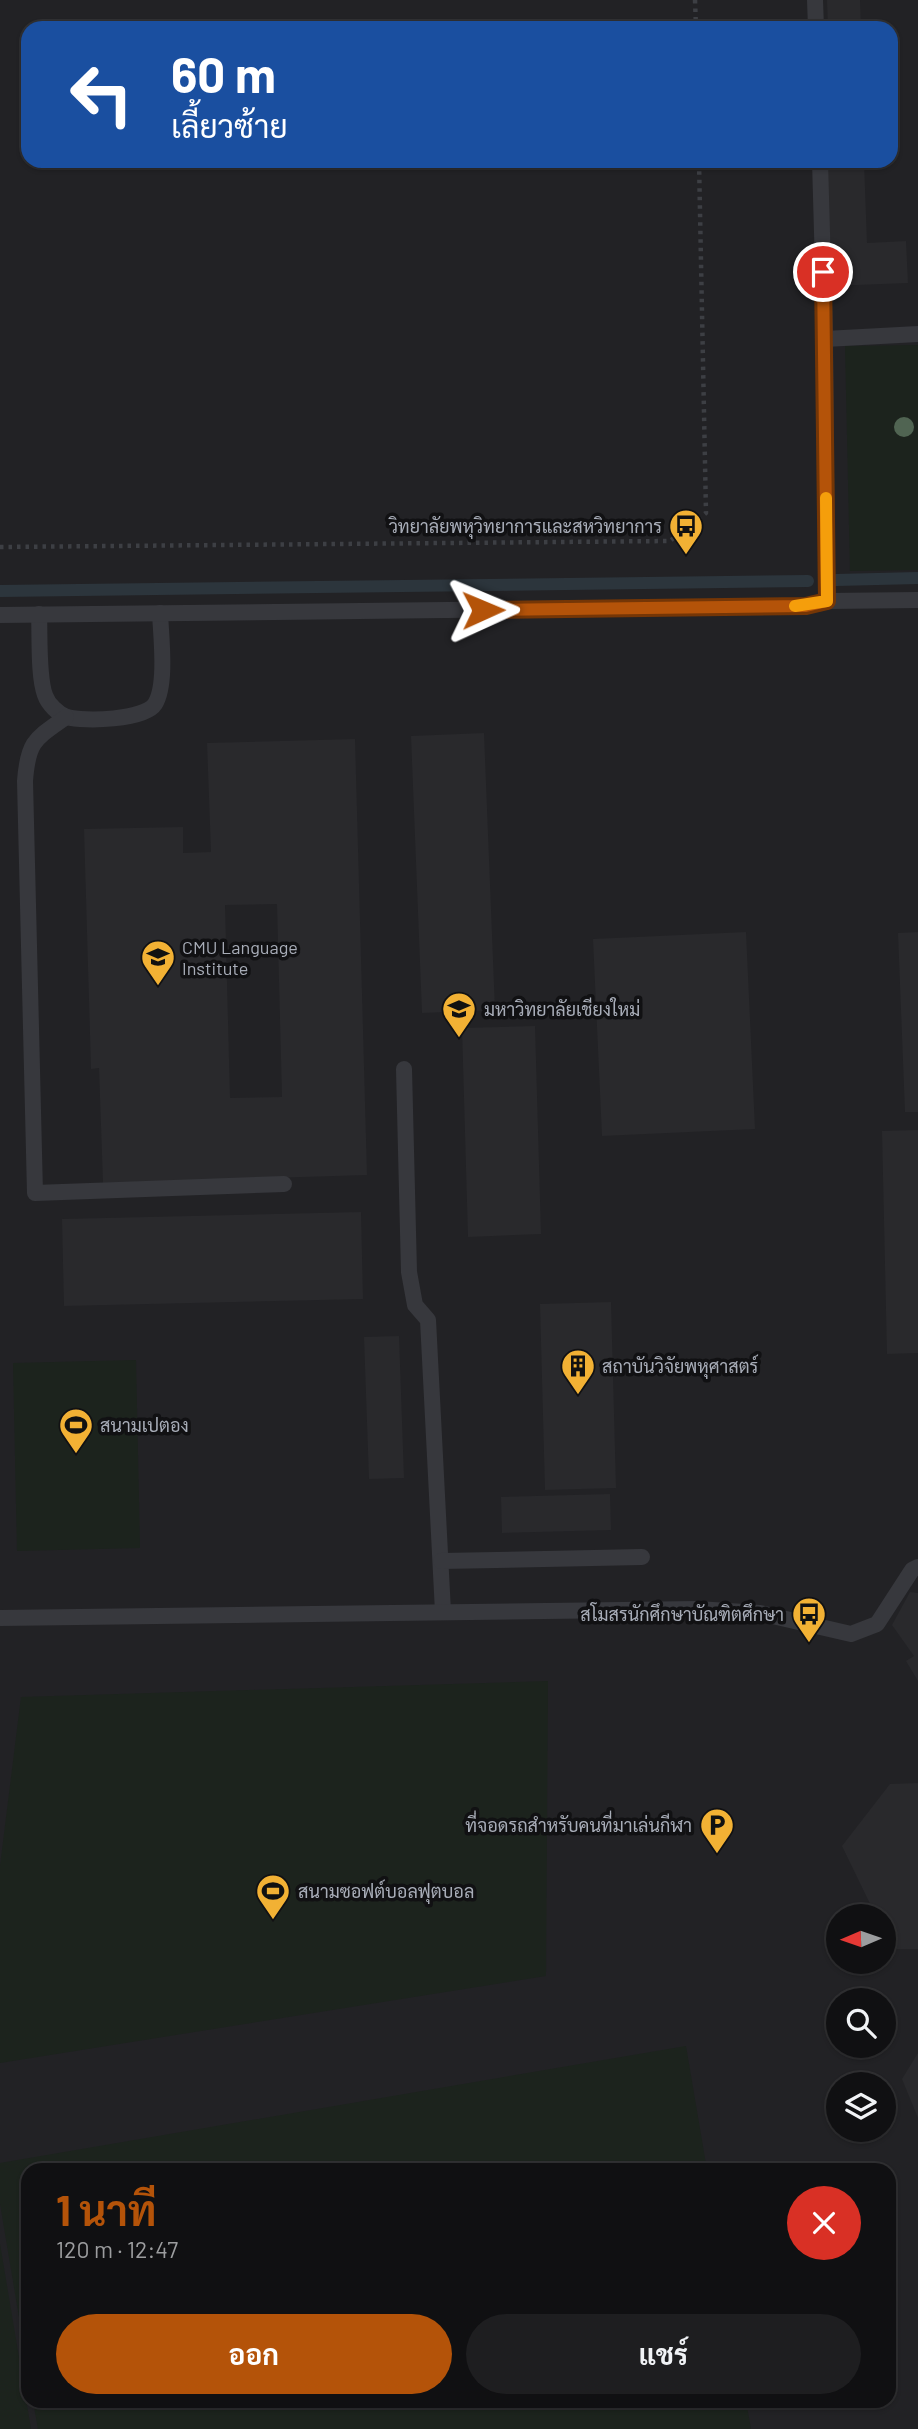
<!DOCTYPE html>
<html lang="th">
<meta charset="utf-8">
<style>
body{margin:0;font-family:Barlow,Sarabun,sans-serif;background:#1e1e20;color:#f1f3f6;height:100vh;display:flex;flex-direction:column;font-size:26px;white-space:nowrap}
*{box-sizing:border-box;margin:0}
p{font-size:23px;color:#9c9d9f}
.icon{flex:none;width:38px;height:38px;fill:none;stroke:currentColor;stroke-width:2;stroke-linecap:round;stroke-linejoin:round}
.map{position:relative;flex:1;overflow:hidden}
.side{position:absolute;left:21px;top:2163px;width:875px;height:245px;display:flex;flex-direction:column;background:#101012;border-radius:21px;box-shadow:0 2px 5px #0004,0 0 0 2px #303032}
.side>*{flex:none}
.hud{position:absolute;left:21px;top:21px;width:877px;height:147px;border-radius:21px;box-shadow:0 2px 5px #0004,0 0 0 2px #303032;background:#1a4fa0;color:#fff;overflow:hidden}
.needle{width:46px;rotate:268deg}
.controls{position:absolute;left:826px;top:1904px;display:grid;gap:14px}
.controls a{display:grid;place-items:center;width:70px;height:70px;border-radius:50%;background:#101012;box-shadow:0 2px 5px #0004,0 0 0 2px #303032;font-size:35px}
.pin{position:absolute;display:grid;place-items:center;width:60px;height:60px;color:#fff;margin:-30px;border:4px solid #fff;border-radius:50%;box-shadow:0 2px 7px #0007}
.me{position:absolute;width:77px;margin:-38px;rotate:89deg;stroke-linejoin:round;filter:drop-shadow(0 0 5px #0008)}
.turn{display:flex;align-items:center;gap:24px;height:147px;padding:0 35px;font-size:32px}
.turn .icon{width:91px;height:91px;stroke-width:2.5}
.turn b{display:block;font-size:49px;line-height:60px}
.round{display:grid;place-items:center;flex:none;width:74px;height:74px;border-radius:37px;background:#1e1e20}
.head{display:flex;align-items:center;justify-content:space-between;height:119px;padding:0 35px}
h1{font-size:42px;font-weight:700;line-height:52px;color:#b45309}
.button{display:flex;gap:14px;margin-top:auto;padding:14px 35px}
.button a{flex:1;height:80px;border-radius:42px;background:#b45309;color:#fff;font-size:28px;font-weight:700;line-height:80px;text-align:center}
.button a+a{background:#1e1e20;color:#f1f3f6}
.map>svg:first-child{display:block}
.built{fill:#222225;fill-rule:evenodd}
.green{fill:#1c231d}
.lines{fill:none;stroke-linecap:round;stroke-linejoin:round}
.stream{stroke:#2c353c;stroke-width:12}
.building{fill:#29292c;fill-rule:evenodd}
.path{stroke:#3d3f44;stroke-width:4.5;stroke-dasharray:3.5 5;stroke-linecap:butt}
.lane{stroke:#37383d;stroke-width:16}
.tree{fill:#506452}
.route-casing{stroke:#753606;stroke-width:18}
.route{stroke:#b45309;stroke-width:12}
.slow{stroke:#f59e0b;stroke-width:12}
.labels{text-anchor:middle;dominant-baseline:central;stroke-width:7;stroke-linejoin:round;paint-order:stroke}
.poi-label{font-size:18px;fill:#a8adb8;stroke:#111113;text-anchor:start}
</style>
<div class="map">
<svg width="918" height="2429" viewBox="0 0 918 2429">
<rect width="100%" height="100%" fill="#161618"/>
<path class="built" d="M0 0H918V2429H0ZM28 28H891V161H28ZM838 1916H884V1962H838ZM838 2000H884V2046H838ZM838 2084H884V2130H838ZM28 2170H889V2401H28Z"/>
<g class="green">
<polygon points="918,345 918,570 850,571 845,346"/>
<polygon points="136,1360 140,1548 17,1551 13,1363"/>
<polygon points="548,1681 546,1976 0,2063 0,1866 21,1697"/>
<polygon points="686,2046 707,2170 28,2170 28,2371 0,2204 0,2163"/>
<polygon points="0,2244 31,2429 0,2429"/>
<polygon points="33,2401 746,2401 751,2429 38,2429"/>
</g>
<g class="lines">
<g class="stream">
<polyline points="836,580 918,578"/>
<polyline points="0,591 808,581"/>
</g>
</g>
<g class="building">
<polygon points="827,0 860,0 861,28 828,28"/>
<polygon points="827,161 864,161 867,243 906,241 908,283 831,286"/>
<polygon points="484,733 495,1010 422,1013 411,736"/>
<path d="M355 739 367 1175 103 1183 99 1068 91 1069 84 829 183 827V853L211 852 207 743ZM277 904 282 1097 230 1098 225 905Z"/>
<polygon points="746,932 755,1129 602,1136 593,939"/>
<polygon points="918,932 918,1112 905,1112 898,933"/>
<polygon points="535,1026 541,1234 468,1237 462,1028"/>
<polygon points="918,1130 918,1353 887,1354 882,1131"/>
<polygon points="361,1212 363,1299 64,1306 62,1219"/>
<polygon points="611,1302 616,1488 545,1490 540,1304"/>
<polygon points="399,1336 404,1478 369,1479 364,1337"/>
<polygon points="610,1494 611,1530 502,1533 501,1497"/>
<polygon points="910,1592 918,1593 918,1681 906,1661 914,1656 892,1625"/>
<polygon points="918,1783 918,1949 893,1949 884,1931 884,1916 876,1916 842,1846 890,1784"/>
<polygon points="918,2053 918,2118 902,2079"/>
</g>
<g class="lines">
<g class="path">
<polyline points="695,0 696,28"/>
<polyline points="0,547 670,541 706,513 699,161"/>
</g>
<g class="lane">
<polyline points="815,0 816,28"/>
<polyline points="820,161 825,339 827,601"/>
<polyline points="825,339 918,334"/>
<path d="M39 614C40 635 38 677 45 695 48 704 58 714 67 717 84 722 145 720 155 704 167 685 161 636 160 613"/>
<polyline points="0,615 806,606 827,601 918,600"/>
<path d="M66 717C35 739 28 741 25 781L35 1193 284 1184"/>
<polyline points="404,1069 409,1272 415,1305 428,1320 443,1612"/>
<polyline points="441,1561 642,1557"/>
<polyline points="0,1618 697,1609 760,1613 851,1634 877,1624 912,1570 918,1567"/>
</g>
</g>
<circle class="tree" cx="904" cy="427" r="10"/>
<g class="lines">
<g class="route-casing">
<polyline id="route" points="483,610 806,606 827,601 823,272"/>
</g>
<use href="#route" class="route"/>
<polyline class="slow" points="795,606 827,601 826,498"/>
</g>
<defs>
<g id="bus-pin" transform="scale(1.75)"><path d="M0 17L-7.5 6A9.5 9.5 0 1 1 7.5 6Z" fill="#f2b134" stroke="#111113"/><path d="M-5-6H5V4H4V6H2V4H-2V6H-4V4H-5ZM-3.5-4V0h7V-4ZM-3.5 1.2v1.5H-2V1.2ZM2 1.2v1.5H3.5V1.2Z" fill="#111"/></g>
<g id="university-pin" transform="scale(1.75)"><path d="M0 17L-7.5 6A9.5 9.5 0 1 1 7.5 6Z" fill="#f2b134" stroke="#111113"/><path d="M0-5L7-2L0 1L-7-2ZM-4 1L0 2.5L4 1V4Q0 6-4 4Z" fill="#111"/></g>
<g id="building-pin" transform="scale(1.75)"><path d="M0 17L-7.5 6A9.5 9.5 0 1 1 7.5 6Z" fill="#f2b134" stroke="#111113"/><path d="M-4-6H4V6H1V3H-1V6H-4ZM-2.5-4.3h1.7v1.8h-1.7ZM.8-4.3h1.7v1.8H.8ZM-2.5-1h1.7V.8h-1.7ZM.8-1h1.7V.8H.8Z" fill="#111"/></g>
<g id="stadium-pin" transform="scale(1.75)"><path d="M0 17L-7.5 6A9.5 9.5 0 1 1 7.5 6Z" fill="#f2b134" stroke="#111113"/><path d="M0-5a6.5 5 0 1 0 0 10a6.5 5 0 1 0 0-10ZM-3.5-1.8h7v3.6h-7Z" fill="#111"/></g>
<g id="parking-pin" transform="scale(1.75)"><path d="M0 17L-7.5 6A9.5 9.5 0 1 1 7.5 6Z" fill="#f2b134" stroke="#111113"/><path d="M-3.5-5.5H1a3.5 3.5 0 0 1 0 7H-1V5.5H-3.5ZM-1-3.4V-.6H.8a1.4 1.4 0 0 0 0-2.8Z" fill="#111"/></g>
</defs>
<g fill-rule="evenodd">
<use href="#bus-pin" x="686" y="526"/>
<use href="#university-pin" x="158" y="957"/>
<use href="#university-pin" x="459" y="1009"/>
<use href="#building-pin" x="578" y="1366"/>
<use href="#stadium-pin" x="76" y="1425"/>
<use href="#bus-pin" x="809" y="1614"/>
<use href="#parking-pin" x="717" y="1825"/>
<use href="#stadium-pin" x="273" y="1891"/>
</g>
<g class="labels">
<g class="poi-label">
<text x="662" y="526" text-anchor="end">วิทยาลัยพหุวิทยาการและสหวิทยาการ</text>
<text x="182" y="947">CMU Language<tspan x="182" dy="21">Institute</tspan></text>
<text x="484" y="1009">มหาวิทยาลัยเชียงใหม่</text>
<text x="602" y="1366">สถาบันวิจัยพหุศาสตร์</text>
<text x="100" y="1425">สนามเปตอง</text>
<text x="784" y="1614" text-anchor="end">สโมสรนักศึกษาบัณฑิตศึกษา</text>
<text x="692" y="1825" text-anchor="end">ที่จอดรถสำหรับคนที่มาเล่นกีฬา</text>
<text x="298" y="1891">สนามซอฟต์บอลฟุตบอล</text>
</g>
</g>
</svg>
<div class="controls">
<a><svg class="needle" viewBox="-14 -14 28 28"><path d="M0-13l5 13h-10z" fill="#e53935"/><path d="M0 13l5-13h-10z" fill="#9c9d9f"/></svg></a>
<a><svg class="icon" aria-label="search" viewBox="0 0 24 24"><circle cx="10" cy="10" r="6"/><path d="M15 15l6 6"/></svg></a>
<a><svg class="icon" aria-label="layers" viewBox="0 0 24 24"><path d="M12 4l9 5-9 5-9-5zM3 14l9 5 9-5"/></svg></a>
</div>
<div class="pin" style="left:823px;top:272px;background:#d93025"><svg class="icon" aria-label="arrive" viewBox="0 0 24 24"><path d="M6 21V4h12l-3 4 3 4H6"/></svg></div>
<svg class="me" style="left:483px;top:610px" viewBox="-20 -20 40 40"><path d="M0-17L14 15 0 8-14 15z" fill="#b45309" stroke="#fff" stroke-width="4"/></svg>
<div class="hud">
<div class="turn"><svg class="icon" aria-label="left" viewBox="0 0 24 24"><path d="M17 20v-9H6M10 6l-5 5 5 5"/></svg><div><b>60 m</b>เลี้ยวซ้าย</div></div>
</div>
<section class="side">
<div class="head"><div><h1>1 นาที</h1><p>120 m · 12:47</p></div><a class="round" style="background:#d93025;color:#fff"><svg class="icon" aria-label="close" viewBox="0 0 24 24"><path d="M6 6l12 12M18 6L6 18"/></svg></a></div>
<div class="button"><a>ออก</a><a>แชร์</a></div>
</section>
</div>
